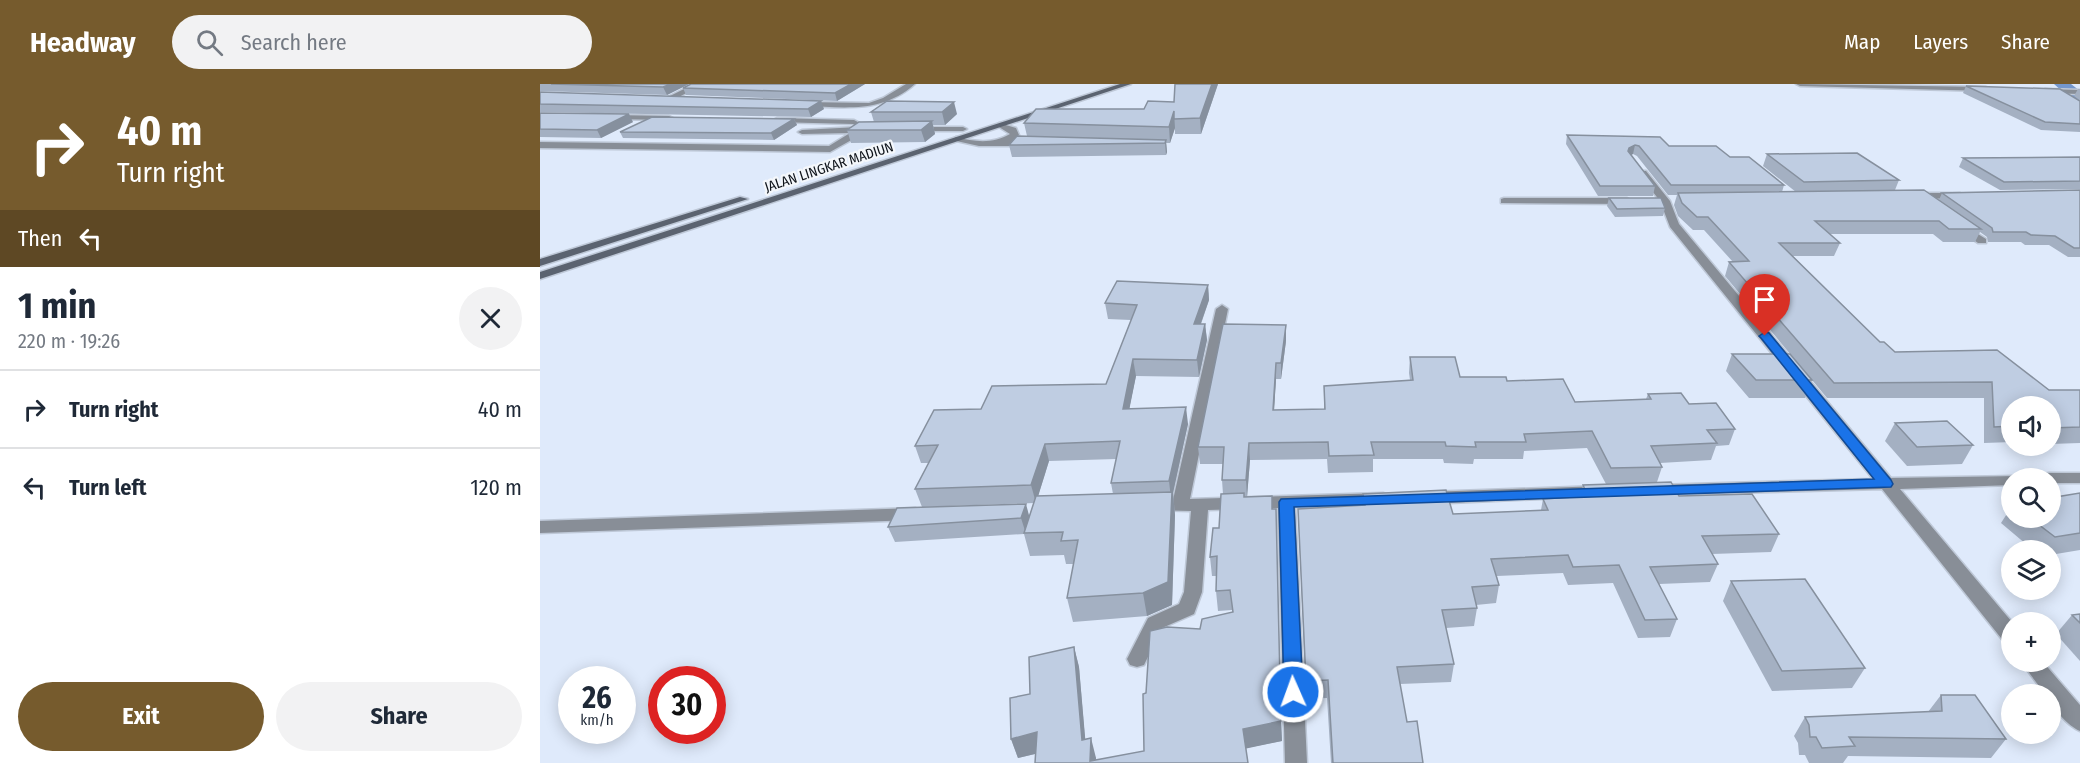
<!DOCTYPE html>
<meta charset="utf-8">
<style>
body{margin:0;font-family:"Fira Sans Condensed",sans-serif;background:#f2f2f3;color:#1f2937;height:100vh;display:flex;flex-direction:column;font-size:22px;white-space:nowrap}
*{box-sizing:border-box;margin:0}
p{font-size:20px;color:#747a83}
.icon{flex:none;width:33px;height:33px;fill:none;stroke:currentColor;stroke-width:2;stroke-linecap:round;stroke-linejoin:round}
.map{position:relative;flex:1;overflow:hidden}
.drawer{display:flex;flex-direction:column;background:#fff;width:540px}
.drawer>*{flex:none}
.top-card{background:#765b2d;color:#fff;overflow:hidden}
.tools{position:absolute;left:1461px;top:312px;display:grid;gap:12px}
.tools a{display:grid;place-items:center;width:60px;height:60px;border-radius:50%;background:#fff;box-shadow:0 3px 15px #0003;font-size:30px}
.speed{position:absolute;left:18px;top:582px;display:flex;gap:12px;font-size:30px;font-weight:700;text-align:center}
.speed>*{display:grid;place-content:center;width:78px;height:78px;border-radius:50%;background:#fff;box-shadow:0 3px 15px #0003;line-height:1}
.speed small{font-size:15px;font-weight:400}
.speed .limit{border:9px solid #d22;background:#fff;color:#111}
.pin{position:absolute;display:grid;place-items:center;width:51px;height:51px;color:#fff;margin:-62px -26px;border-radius:50% 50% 50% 0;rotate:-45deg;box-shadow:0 0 6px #0007}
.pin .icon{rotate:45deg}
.me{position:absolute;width:66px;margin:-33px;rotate:358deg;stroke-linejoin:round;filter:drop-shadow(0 0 4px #0008)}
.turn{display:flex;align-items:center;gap:21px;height:126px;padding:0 18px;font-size:27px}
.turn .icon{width:78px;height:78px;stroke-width:2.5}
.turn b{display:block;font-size:42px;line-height:51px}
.then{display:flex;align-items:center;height:57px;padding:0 18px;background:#0003;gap:12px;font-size:22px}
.round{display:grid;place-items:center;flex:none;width:63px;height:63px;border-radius:32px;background:#f2f2f3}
.headline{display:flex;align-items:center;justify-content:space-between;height:102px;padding:0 18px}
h1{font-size:36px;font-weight:700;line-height:45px}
.action{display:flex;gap:12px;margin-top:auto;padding:12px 18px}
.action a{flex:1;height:69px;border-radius:36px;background:#765b2d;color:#fff;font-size:24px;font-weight:700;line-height:69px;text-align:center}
.action a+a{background:#f2f2f3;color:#1f2937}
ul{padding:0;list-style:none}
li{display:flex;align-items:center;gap:18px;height:78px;padding:0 18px;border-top:2px solid #e0e1e3}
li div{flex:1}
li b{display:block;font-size:22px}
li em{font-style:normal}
header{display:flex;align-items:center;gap:36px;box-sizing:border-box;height:84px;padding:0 30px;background:#765b2d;color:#fff}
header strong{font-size:28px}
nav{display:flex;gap:33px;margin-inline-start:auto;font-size:21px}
.search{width:420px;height:54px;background:#f2f2f3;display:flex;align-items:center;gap:15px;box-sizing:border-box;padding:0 21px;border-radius:33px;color:#747a83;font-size:22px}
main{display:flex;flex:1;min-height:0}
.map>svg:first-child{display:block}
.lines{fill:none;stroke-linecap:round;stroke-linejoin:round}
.canal{fill:#7497cd;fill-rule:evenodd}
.service-casing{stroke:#bec8d7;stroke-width:3}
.minor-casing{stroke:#bec8d7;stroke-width:3}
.secondary-casing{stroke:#bec8d7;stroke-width:3}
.service{fill:#888e97;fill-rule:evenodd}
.minor{fill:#888e97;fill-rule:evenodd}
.secondary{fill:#5b6370;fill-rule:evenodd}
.wall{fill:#a4b0c2;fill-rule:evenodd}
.shaded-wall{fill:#86909e}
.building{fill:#bfcde2;stroke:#86909e;stroke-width:1.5}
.route{fill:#1a73e8;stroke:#114b97;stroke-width:1.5}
.labels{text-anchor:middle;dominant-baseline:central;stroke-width:4.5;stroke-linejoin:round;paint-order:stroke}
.far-street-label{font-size:14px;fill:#0e131a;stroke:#f4f7fb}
</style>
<header>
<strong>Headway</strong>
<div class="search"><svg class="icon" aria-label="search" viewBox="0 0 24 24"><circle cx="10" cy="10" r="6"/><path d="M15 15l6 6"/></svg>Search here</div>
<nav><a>Map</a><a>Layers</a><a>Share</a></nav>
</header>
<main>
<section class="drawer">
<div class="top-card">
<div class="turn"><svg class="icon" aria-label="right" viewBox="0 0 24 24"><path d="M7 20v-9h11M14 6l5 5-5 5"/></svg><div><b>40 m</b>Turn right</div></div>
<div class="then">Then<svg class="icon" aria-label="left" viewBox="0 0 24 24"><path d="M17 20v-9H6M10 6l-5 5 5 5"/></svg></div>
</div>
<div class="headline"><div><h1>1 min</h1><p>220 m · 19:26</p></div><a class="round"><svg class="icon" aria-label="close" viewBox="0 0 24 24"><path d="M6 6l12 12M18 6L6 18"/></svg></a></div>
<ul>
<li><svg class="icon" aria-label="right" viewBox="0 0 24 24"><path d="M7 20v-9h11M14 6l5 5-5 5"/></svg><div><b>Turn right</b></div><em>40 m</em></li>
<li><svg class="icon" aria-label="left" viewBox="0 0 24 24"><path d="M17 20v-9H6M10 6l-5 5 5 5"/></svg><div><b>Turn left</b></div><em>120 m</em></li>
</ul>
<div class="action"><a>Exit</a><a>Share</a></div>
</section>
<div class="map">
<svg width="1540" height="679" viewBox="0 0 1540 679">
<rect width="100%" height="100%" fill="#dfeafb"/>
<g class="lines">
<polygon class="canal" points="1514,0 1531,0 1540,7 1540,20 1534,18"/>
<g class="service-casing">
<path id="service" d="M459 39 476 44 479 51 473 56H489L493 59 489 62H439L412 56 416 53C435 58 453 60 470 50L459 43Z"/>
</g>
<g class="minor-casing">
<g id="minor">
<polygon points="154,0 164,0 131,17 124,15"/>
<path d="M366 0H375C341 30 305 23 263 22L259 20 263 18 329 19 343 14Z"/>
<polygon points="1256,0 1446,3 1450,5 1446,7 1260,2"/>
<polygon points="1505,5 1540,6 1540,10 1502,9"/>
<polygon points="72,31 129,32 133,34 129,36 69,35 69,31"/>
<polygon points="237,34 314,36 331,45 290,68 0,64 0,58 289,62 310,49 262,50 258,48 262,46 318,43 313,40 234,38 233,36"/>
<polygon points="375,43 423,43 427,45 423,47 372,47 371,45"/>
<polygon points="1100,87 1106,87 1130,117 1139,140 1351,394 1478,392 1479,394 1472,394 1472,401 1360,405 1472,538 1472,561 1465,559 1342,405 1109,411 1107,407 1109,403 1115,401 1333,395 1130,143 1120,117 1098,89"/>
<polygon points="1372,109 1420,109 1425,112 1420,115 1369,114 1367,112"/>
<polygon points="964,114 1087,114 1092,117 1087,120 961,119 961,115"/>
<polygon points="1420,139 1446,155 1446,159 1438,159 1416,144 1415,142"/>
<polygon points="682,221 688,225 650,415 843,409 849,411 851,415 849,419 843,421 755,423 767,679 745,679 738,424 668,426 662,508 654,530 622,544 604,581 597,583 590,581 587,575 608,534 639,520 644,508 651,427 609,426 607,422 609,418 633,416 676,225"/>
<polygon points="1509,389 1540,389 1540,399 1510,399 1510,394 1501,394 1503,390"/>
<polygon points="1061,402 1067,404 1069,408 1067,412 888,420 882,418 880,414 882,410 888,408"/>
<polygon points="375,424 381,426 384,430 381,434 375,436 0,449 0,437"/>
<path d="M1481 578H1503L1540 621V647C1528 642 1510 623 1510 610H1505Z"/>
</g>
</g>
<g class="secondary-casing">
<g id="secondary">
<polygon points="580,0 591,0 0,195 0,188"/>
<polygon points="200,113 208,115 0,182 0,175"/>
</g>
</g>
<use href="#service" class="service"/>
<use href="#minor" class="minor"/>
<use href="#secondary" class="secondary"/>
</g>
<g class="wall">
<polygon points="0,0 149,0 127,11 0,7"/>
<polygon points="151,0 325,0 297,17 146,11 143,4"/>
<polygon points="678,0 661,50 635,50 635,44 630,59 626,59 627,68 626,71 472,73 469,61 487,52 484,39 604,25 634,18"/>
<polygon points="1426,2 1539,16 1534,12 1538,5 1540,5 1540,48 1501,46 1423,9"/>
<polygon points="0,8 284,25 271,33 0,28"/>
<polygon points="347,17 417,30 405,41 393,41 395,50 385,58 311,59 307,46 334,38 331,28"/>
<polygon points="0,29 93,38 61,54 0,53"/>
<polygon points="254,35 257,41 234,56 83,54 80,48"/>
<polygon points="1027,51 1129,62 1190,73 1244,101 1242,108 1256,108 1223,82 1227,70 1359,96 1355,106 1399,116 1402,109 1540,106 1540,173 1528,173 1509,161 1485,161 1481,158 1448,158 1447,153 1440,148 1435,158 1403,158 1393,150 1289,150 1300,159 1294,172 1253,172 1340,258 1355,268 1509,306 1540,306 1540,359 1510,360 1510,322 1472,322 1472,358 1444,359 1444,314 1287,314 1272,296 1265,314 1209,314 1186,287 1192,270 1256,277 1185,192 1189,178 1193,178 1164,146 1153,146 1138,132 1134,121 1137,111 1128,111 1097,72 1093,70 1091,71 1115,102 1113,112 1058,112 1026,60"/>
<polygon points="1540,73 1540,105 1460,106 1419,83 1423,74"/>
<polygon points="1069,114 1125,124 1123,132 1075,133 1067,122"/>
<path d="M668 201 669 216 661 240H665L667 256 659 293 596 292 589 325 648 340 633 409 635 431 632 521 607 532 533 538 527 514 534 480H526L524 471 490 472 484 450 355 458 348 443 489 432 494 419 382 423 375 405 389 379H381L375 362 441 325 566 300 591 236 568 235 565 219ZM576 375 571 399 573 410 498 412 509 377Z"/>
<polygon points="746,257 741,295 736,295 734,326 784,325 784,302 870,296 869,289 870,273 920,293 967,297 1035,318 1106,315 1108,310 1149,320 1195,345 1189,361 1176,362 1171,376 1120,379 1122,383 1117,398 1139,412 1239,450 1231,468 1172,470 1178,480 1170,498 1119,500 1137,535 1130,553 1098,554 1073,499 1028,501 1023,489 957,492 959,501 956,519 936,521 937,524 934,542 906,544 914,580 911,598 860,600 867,638 883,679 791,679 787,614 766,615 758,425 822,421 823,410 913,430 1001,426 1003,415 1040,413 1043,401 1066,400 1047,364 984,367 983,375 934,375 933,380 904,379 903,375 833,375 833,388 788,389 787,375 710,376 707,413 732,425 736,425 741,617 740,617 742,657 706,664 708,679 495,679 495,670 478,674 471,655 534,563 539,583 545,655 556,674 556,676 604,667 606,609 660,545 692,529 692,526 678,527 676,507 676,492 672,492 670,473 679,444 683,410 682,396 683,380 660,380 658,363"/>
<polygon points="1355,339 1433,361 1422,380 1367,382 1345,357"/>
<polygon points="1540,409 1540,466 1510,471 1510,466 1493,466 1461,439 1472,422 1472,434 1510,434"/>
<polygon points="1191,497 1325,584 1312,604 1232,607 1183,517"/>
<polygon points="1540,530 1540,577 1516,550 1532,531"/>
<polygon points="1401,611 1466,655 1451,674 1308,672 1303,679 1269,679 1265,671 1259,671 1258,659 1254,652 1265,633 1388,628"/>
</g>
<g class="shaded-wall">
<polygon points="131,0 149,0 127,11 123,3"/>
<polygon points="311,0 325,0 297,17 295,9"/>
<polygon points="672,0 678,0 661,50 660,34"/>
<polygon points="281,17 284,25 271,33 268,25"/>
<polygon points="414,18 417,30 405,41 402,28"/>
<polygon points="634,27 635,44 630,59 629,43"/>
<polygon points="89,30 93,38 61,54 57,46"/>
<polygon points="254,35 257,41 234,56 231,49"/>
<polygon points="392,37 395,50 385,58 381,46"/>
<polygon points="626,56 627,68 626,71 625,59"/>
<polygon points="1095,61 1093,70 1087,73 1089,64"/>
<polygon points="668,201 669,216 655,256 654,240"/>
<polygon points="665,240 667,256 659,293 657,276"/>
<polygon points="746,241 746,257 741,295 741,279"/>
<polygon points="593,275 596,292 586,342 583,325"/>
<polygon points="736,279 736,295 733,343 733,326"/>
<polygon points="646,323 648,340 633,409 635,431 632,521 607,532 603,509 631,415 629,397"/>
<polygon points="709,359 710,376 707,413 706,396"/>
<polygon points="505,360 509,377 496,419 491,401"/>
<polygon points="486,420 490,435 486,450 481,434"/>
<polygon points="534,563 539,583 547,675 542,656"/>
<polygon points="741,637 742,657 704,665 703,645"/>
<polygon points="497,648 503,668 478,674 471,655"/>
<polygon points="551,654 556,674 556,679 550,677"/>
</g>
<g class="building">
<polygon points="11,0 131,0 123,3"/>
<polygon points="151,0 311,0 295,9 143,4"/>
<polygon points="635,0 672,0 660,34 634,35 634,27 629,43 484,39 496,25 604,25 608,17 634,18"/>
<polygon points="1426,2 1520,5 1540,17 1540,40 1505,38"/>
<polygon points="0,8 281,17 268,25 0,20"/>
<polygon points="347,17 414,18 402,28 331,28"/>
<polygon points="0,29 89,30 57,46 0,45"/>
<polygon points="112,33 254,35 231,49 80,48"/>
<polygon points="392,37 381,46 307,46 319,38"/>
<polygon points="1027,51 1120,53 1129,62 1176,62 1190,73 1209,73 1244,101 1131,101 1099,62 1095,61 1089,64 1088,67 1115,102 1060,102"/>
<polygon points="477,52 626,56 625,59 469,61"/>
<polygon points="1317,69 1359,96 1264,98 1227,70"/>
<polygon points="1540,73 1540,97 1464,98 1423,74"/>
<polygon points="1384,106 1441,145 1409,145 1399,137 1275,137 1300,159 1239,159 1340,258 1344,258 1355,268 1457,266 1509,306 1540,306 1540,343 1510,344 1510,322 1472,322 1472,342 1454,343 1452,298 1294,299 1189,178 1209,177 1168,133 1157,133 1142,119 1138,109"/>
<polygon points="1540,106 1540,164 1534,164 1515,152 1491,151 1486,148 1453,148 1452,144 1402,109"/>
<polygon points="1069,114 1121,114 1125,124 1077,125"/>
<polygon points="577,197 668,201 654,240 665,240 657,276 593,275 583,325 646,323 629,397 571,399 580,357 505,360 491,401 375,405 398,361 375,362 394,326 441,325 452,302 566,300 597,221 565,219"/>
<polygon points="683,240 746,241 741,279 736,279 733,326 785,325 784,302 873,296 870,273 915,273 920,293 966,293 967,297 1023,295 1035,318 1111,315 1108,310 1141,309 1149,320 1176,319 1195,345 1167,346 1177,359 1111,362 1122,383 1071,384 1052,347 984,350 986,358 935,358 936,363 906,362 905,358 831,358 834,371 789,372 788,358 709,359 706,396 682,396 684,363 658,363"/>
<polygon points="1192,270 1250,270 1272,296 1216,296"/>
<polygon points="1407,337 1433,361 1377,363 1355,339"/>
<polygon points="1131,398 1139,412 1212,410 1239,450 1162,452 1178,480 1110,483 1137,535 1105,536 1079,481 1033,483 1028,471 951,475 959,501 932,503 937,524 902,526 914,580 857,583 867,638 877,637 883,679 793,679 788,596 766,597 758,425 825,421 823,410 906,406 913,430 1008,426 1003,415 1048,412 1043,401"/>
<polygon points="632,408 628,498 603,509 527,514 538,456 521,457 523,448 484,449 496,412"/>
<polygon points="704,409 704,413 732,412 732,425 736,425 740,597 736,597 741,620 741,637 703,645 708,679 495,679 497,648 471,655 470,614 490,610 489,573 534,563 542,656 551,654 550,677 604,667 603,610 606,609 610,547 627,543 660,545 662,535 693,528 690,506 676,507 677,472 670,473 673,444 679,444 681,410"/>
<polygon points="1540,409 1540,449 1515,453 1490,434 1510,434 1510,414"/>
<polygon points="486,420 481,434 348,443 357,424"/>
<polygon points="1265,495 1325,584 1242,587 1191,497"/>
<polygon points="1540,530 1540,539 1532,531"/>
<polygon points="1401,611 1435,611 1466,655 1309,653 1315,662 1282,664 1276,653 1270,653 1269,641 1265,633 1402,627"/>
</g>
<polygon class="route" points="1225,248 1229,249 1351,396 1353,400 1351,403 754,423 763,608 760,614 753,616 747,614 744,608 739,418 741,415 1334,395 1221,254 1219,252"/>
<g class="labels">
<g class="far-street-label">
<text transform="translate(289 83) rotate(-18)">JALAN LINGKAR MADIUN</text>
</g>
</g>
</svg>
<div class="tools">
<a><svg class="icon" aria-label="sound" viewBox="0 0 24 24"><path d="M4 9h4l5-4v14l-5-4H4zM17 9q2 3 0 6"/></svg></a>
<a><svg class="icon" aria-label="search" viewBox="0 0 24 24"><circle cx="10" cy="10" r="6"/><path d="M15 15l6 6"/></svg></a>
<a><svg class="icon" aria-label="layers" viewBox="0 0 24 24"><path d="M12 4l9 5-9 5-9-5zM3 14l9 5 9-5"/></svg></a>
<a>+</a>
<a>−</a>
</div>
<div class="speed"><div>26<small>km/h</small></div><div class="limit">30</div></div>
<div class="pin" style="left:1225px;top:252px;background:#d93025"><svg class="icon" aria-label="arrive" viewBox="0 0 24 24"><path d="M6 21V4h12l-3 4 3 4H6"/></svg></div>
<svg class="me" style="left:753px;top:608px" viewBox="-20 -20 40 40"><circle r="17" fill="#1a73e8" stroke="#fff" stroke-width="3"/><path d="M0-11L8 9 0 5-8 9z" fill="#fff"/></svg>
</div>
</main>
